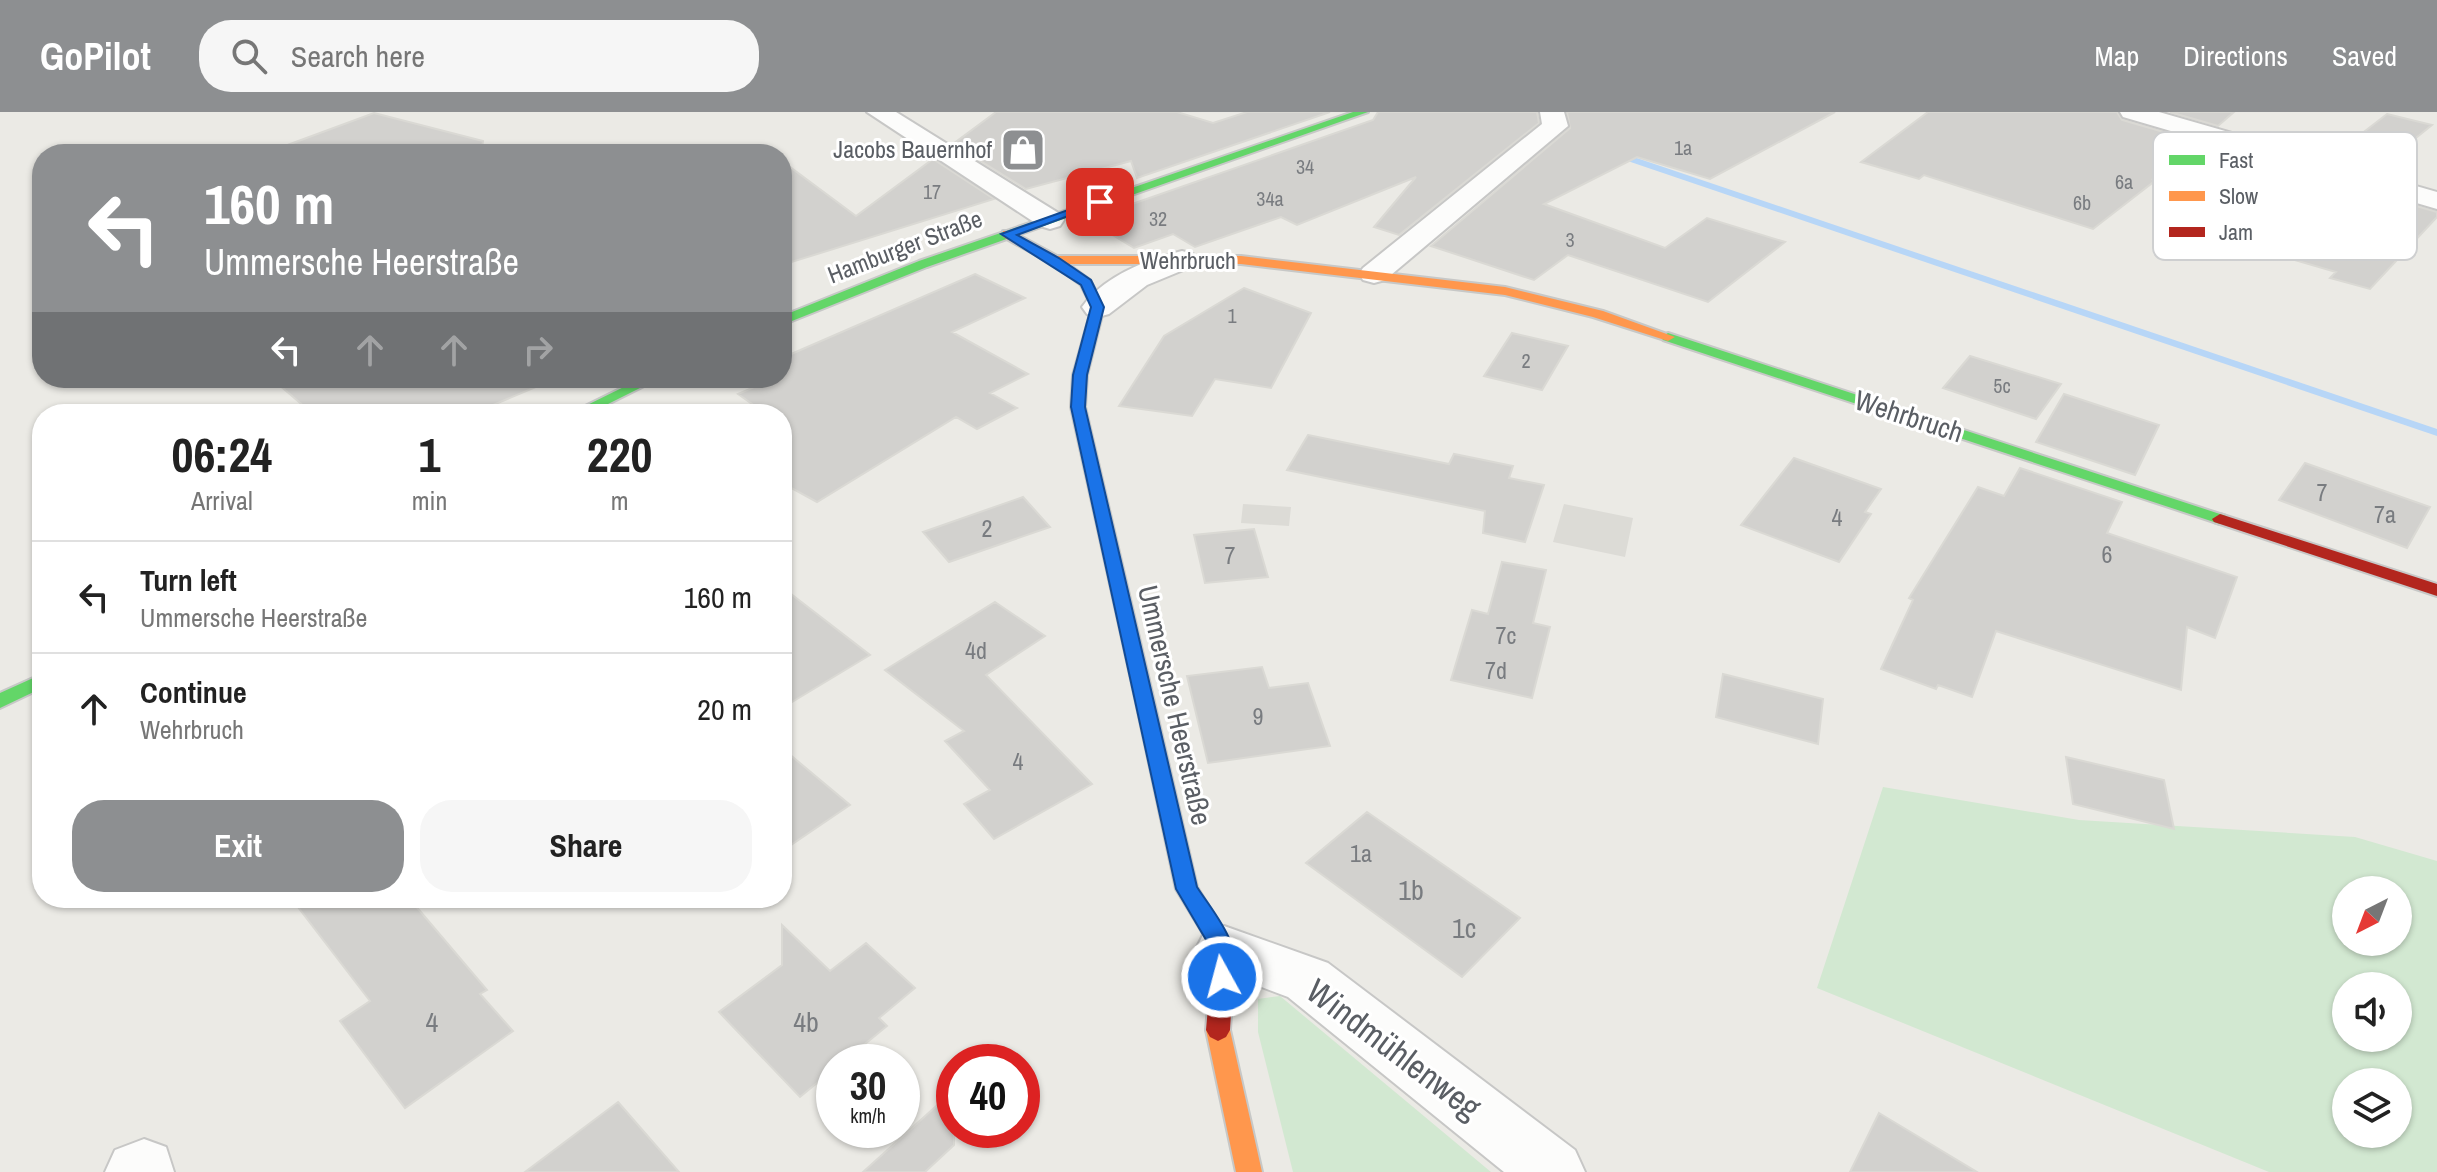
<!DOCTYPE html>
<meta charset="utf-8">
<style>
body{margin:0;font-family:"Archivo Narrow",sans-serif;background:#f6f6f6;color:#222;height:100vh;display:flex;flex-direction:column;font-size:30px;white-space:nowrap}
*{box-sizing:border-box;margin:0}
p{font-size:26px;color:#767676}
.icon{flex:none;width:44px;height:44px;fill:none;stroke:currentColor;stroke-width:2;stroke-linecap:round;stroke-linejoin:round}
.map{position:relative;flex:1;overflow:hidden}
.sheet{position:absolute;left:32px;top:292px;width:760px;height:504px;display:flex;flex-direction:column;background:#fff;border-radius:32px;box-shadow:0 2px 6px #0004}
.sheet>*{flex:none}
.top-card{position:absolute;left:32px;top:32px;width:760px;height:244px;border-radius:32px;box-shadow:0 2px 6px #0004;background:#8d8f91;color:#fff;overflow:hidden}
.needle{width:52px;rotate:222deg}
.tools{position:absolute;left:2332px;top:764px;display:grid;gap:16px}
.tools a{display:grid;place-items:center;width:80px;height:80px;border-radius:50%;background:#fff;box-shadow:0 2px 6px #0004;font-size:40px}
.speed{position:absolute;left:816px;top:932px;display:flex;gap:16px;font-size:40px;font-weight:700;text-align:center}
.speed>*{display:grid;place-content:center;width:104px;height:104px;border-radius:50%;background:#fff;box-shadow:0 2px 6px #0004;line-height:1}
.speed small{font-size:20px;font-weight:400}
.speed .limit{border:12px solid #d22;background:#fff;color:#111}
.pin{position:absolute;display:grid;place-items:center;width:68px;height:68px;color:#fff;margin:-34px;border-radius:16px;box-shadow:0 4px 12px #0006}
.me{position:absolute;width:88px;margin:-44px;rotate:353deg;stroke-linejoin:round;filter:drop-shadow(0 0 6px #0008)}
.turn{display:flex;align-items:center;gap:28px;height:168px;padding:0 40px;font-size:36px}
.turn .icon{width:104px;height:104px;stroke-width:2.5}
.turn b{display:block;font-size:56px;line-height:68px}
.lanes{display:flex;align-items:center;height:76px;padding:0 40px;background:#0003;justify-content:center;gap:40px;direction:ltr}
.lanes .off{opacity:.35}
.eta{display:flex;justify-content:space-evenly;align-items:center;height:136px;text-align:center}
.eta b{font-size:48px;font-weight:700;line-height:56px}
.action{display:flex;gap:16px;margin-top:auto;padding:16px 40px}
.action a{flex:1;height:92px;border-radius:32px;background:#8d8f91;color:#fff;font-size:32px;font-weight:700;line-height:92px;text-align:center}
.action a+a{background:#f6f6f6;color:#222}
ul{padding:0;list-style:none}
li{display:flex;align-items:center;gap:24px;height:112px;padding:0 40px;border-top:2px solid #e0e0e0}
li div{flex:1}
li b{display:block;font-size:30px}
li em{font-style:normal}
header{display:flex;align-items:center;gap:48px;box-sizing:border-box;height:112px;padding:0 40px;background:#8d8f91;color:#fff}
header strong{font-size:38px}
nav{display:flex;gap:44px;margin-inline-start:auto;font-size:28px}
.search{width:560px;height:72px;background:#f6f6f6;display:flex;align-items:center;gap:20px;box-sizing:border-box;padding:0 28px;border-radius:32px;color:#767676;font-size:30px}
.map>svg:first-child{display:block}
.industrial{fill:#dcdbd6}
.green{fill:#d2e8d1;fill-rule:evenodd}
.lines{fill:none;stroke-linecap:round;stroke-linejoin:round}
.stream{fill:#b7d6f7;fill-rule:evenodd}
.building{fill:#d2d1ce;stroke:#dad9d4;stroke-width:2}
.street-casing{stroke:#c7c7c6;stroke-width:4}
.fast-casing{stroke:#c7c8c7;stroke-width:4}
.slow-casing{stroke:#c7c8c7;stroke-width:4}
.jam-casing{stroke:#c7c8c7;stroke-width:4}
.street{fill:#fcfcfb;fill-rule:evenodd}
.fast{fill:#63d668;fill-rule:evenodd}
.slow{fill:#ff974d;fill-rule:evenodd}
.jam{fill:#b3261e;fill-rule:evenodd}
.route{fill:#1a73e8;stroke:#114b97;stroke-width:2}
.labels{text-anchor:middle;stroke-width:6;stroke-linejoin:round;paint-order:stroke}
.far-number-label{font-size:20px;fill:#797c80}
.far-poi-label{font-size:24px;fill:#5a5e64;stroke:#fff;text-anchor:end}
.far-street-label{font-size:24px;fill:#5a5e64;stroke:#fff}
.number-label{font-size:24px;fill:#797c80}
.street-label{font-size:28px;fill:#5a5e64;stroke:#fff}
.near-number-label{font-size:28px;fill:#797c80}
.near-street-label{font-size:34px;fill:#5a5e64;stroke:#fff}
.key{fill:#fff;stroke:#cecfd0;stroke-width:2}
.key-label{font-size:22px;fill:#5a5e64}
</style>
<header>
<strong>GoPilot</strong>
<div class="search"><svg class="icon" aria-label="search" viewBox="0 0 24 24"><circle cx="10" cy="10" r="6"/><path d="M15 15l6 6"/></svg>Search here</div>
<nav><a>Map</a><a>Directions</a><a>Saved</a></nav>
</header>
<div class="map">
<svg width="2437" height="1060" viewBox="0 0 2437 1060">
<rect width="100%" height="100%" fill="#ebeae5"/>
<path class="industrial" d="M1243,392L1291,395L1289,414L1241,411Z
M1564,392L1633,406L1625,445L1553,430Z"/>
<path class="green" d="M1883,675L2079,708L2355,725L2437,749V1060H2269L1817,876ZM2346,778H2398V830H2346ZM2346,874H2398V926H2346ZM2346,970H2398V1022H2346Z
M1280,884L1491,1060H1293L1258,920V887Z"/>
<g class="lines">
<path class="stream" d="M1613,40H1619L2437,317V324L1613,44Z"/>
</g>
<path class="building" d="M996,0H1177L1213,11L1247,0H1330L1137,66L1131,49L1026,77L953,32Z
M1378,0H1537L1539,11L1399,123L1374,115L1416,65L1297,113L1281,105L1195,135L1173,122L1134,136L1091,110L1135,91L1373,8Z
M1567,0H1835L1710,67L1637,45L1544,92L1665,136L1707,106L1785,130L1708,190L1568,143L1534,168L1431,134L1570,16Z
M1928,0H2117L2122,8L2198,30L2153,67L2156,68L2093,117L1924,63L1919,67L1861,50Z
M2170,0H2234L2218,14Z
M374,1L483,29L481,42H275L274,38Z
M2387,2L2432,13L2375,59L2330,46Z
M933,47L994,87L782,153V49L856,104Z
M2345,82L2399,97L2406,91L2437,100V105L2370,177L2330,166L2336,160L2281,144Z
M975,162L1025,186L952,220L1028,262L990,281L1017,296L977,317L956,305L817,390L782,371V302H766L738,282L775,266H782V246Z
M1244,176L1311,201L1271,276L1215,267L1192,304L1119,294L1164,224Z
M1512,221L1568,234L1542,278L1484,264Z
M1970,244L2061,272L2036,307L1943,276Z
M271,266H557L472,302H313Z
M2064,282L2159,313L2135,363L2036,330Z
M1308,323L1449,352L1454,342L1513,354L1509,366L1544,373L1525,430L1483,421L1485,399L1287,358Z
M1794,346L1881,377L1865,400L1871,402L1839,450L1741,413Z
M2305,351L2430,395L2407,436L2279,388Z
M2020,356L2122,390L2107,421L2237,465L2215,526L2187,515L2181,578L1996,519L1972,585L1938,573L1936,577L1881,557L1913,488L1909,486L1978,375L2004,384Z
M1023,385L1050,415L949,450L923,420Z
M1254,417L1268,465L1205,471L1194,423Z
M1502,450L1546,458L1533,511L1550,515L1532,586L1451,568L1472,498L1488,502Z
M782,475L870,543L782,596Z
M995,490L1045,524L986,563L1092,672L994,727L964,692L990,678L945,629L964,619L885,558Z
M1262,555L1269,576L1308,571L1330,634L1208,651L1187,564Z
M1723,562L1823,587L1818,632L1716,605Z
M782,636L850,693L782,739Z
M2066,645L2164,668L2174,717L2073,692Z
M1367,700L1520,806L1462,865L1306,751Z
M291,786H409L487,878L480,882L513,919L405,996L340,909L370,889Z
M782,813L830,859L866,831L915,876L879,906L887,914L843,950H834V957L800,985L719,900L782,853Z
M954,978V1033L925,1060H863Z
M618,990L679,1060H525Z
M1879,1001L1977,1060H1850Z"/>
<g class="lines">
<g class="street-casing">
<path id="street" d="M867,0H896L1060,102L1064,108L1060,114L1050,117L1040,114Z
M1540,0H1564L1568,14L1385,168L1374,171L1363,168L1359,162L1363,156L1542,12Z
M2120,0H2159L2437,80V97L2123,5Z
M1182,139L1193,142L1197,148L1193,154L1147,173L1109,202L1098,205L1087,202L1082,195C1104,164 1146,148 1182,139Z
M1224,814L1328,851L1575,1038L1585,1060H1504L1288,885L1204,853L1196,837L1204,821Z
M144,1027L166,1035L174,1060H105L115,1038Z"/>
</g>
<g class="fast-casing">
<path id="fast" d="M1353,0H1368L927,155L782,213V204L919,149Z
M1668,221L2226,404L2228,407L2220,412L2214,410L1663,228L1661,225Z
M642,266H660L588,302H569Z
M42,562V576L0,596V581Z"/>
</g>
<g class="slow-casing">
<path id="slow" d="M1003,119H1011L1057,144H1241L1505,175L1603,199L1675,225L1668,229L1593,205L1505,183L1241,152H1068L1090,168L1104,195L1087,263L1085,295L1152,581L1143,588L1134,581L1071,295L1073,263L1092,195L1081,173L1051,151L1003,125Z
M1218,907L1226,911L1230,918L1262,1060H1236L1206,918L1210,911Z"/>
</g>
<g class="jam-casing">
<path id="jam" d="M2220,402L2437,472V484L2214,410L2212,407Z
M1143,574L1152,581L1197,775L1235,837L1230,918L1226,925L1218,929L1210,925L1206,918L1213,838L1176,777L1134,581Z"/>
</g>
<use href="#street" class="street"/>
<use href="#fast" class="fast"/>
<use href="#slow" class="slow"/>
<use href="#jam" class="jam"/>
</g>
<path class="route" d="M1096,88L1106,90L1017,123L1059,146L1091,168L1104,195L1087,263L1085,295L1197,775C1215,803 1247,837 1230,872L1222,875L1214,872L1210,865L1212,838L1176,777L1071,295L1073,263L1091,195L1081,173L1001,122Z"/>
<defs>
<g id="shop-square" transform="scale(2.3)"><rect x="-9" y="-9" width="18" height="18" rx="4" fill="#8d8f91" stroke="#fff"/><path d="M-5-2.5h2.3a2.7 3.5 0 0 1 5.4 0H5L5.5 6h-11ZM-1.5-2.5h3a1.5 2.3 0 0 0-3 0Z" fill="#fff"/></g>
</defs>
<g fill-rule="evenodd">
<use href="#shop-square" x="1023" y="38"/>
</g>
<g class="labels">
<g class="far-number-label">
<text x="1683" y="43">1a</text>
<text x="1305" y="62">34</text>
<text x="2124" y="77">6a</text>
<text x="932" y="87">17</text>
<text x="1270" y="94">34a</text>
<text x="2082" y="98">6b</text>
<text x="1158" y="114">32</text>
<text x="1570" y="135">3</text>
<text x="1232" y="211">1</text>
<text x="1526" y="256">2</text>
<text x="2002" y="281">5c</text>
</g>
<g class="far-poi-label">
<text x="992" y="46">Jacobs Bauernhof</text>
</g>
<g class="far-street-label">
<text transform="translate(905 135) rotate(-21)" y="8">Hamburger Straße</text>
<text x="1188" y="157">Wehrbruch</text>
</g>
<g class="number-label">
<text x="2322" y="389">7</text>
<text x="2385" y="411">7a</text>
<text x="1837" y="414">4</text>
<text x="987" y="425">2</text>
<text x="2107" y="451">6</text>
<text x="1230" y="452">7</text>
<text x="1506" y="532">7c</text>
<text x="976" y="547">4d</text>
<text x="1496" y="567">7d</text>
<text x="1258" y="613">9</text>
<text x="1018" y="658">4</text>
<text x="1361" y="750">1a</text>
</g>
<g class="street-label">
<text transform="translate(1909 304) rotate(18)" y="10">Wehrbruch</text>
<text transform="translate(1175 593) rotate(77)" y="10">Ummersche Heerstraße</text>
</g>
<g class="near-number-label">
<text x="1411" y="788">1b</text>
<text x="1464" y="826">1c</text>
<text x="432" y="920">4</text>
<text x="806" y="920">4b</text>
</g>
<g class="near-street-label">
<text transform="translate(1394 937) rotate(37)" y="12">Windmühlenweg</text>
</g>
</g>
<rect x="2153" y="20" width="264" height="128" rx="12" class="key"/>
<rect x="2169" y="43" width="36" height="10" fill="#63d668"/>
<rect x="2169" y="79" width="36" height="10" fill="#ff974d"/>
<rect x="2169" y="115" width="36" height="10" fill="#b3261e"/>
<g class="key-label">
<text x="2219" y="56">Fast</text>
<text x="2219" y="92">Slow</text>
<text x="2219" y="128">Jam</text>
</g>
</svg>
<div class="tools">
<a><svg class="needle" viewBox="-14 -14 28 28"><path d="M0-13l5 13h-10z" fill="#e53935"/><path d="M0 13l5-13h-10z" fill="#767676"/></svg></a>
<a><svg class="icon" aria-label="sound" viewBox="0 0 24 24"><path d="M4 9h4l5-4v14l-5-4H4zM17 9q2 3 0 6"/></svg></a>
<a><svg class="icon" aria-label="layers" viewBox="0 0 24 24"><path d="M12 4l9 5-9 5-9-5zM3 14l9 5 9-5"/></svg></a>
</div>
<div class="speed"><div>30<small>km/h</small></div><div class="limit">40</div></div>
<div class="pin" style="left:1100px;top:90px;background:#d93025"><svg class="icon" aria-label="arrive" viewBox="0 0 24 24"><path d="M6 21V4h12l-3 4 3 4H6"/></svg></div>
<svg class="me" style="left:1222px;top:865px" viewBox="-20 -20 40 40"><circle r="17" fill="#1a73e8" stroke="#fff" stroke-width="3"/><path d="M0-11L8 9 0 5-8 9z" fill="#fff"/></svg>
<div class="top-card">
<div class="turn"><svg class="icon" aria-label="left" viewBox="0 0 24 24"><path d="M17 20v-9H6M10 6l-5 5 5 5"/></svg><div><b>160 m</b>Ummersche Heerstraße</div></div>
<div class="lanes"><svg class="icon" aria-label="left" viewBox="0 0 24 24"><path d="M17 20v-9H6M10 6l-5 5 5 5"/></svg><svg class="icon off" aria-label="ahead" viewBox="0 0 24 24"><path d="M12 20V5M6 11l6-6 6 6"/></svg><svg class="icon off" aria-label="ahead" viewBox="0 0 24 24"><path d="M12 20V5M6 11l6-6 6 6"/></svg><svg class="icon off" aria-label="right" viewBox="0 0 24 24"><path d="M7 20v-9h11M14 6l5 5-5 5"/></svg></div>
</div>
<section class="sheet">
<div class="eta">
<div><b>06:24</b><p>Arrival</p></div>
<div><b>1</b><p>min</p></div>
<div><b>220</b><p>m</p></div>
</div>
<ul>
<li><svg class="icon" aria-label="left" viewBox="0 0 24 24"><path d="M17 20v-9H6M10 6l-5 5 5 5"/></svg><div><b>Turn left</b><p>Ummersche Heerstraße</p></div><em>160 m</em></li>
<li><svg class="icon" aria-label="ahead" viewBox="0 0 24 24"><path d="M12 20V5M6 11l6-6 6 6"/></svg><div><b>Continue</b><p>Wehrbruch</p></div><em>20 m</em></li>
</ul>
<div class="action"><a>Exit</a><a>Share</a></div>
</section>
</div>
